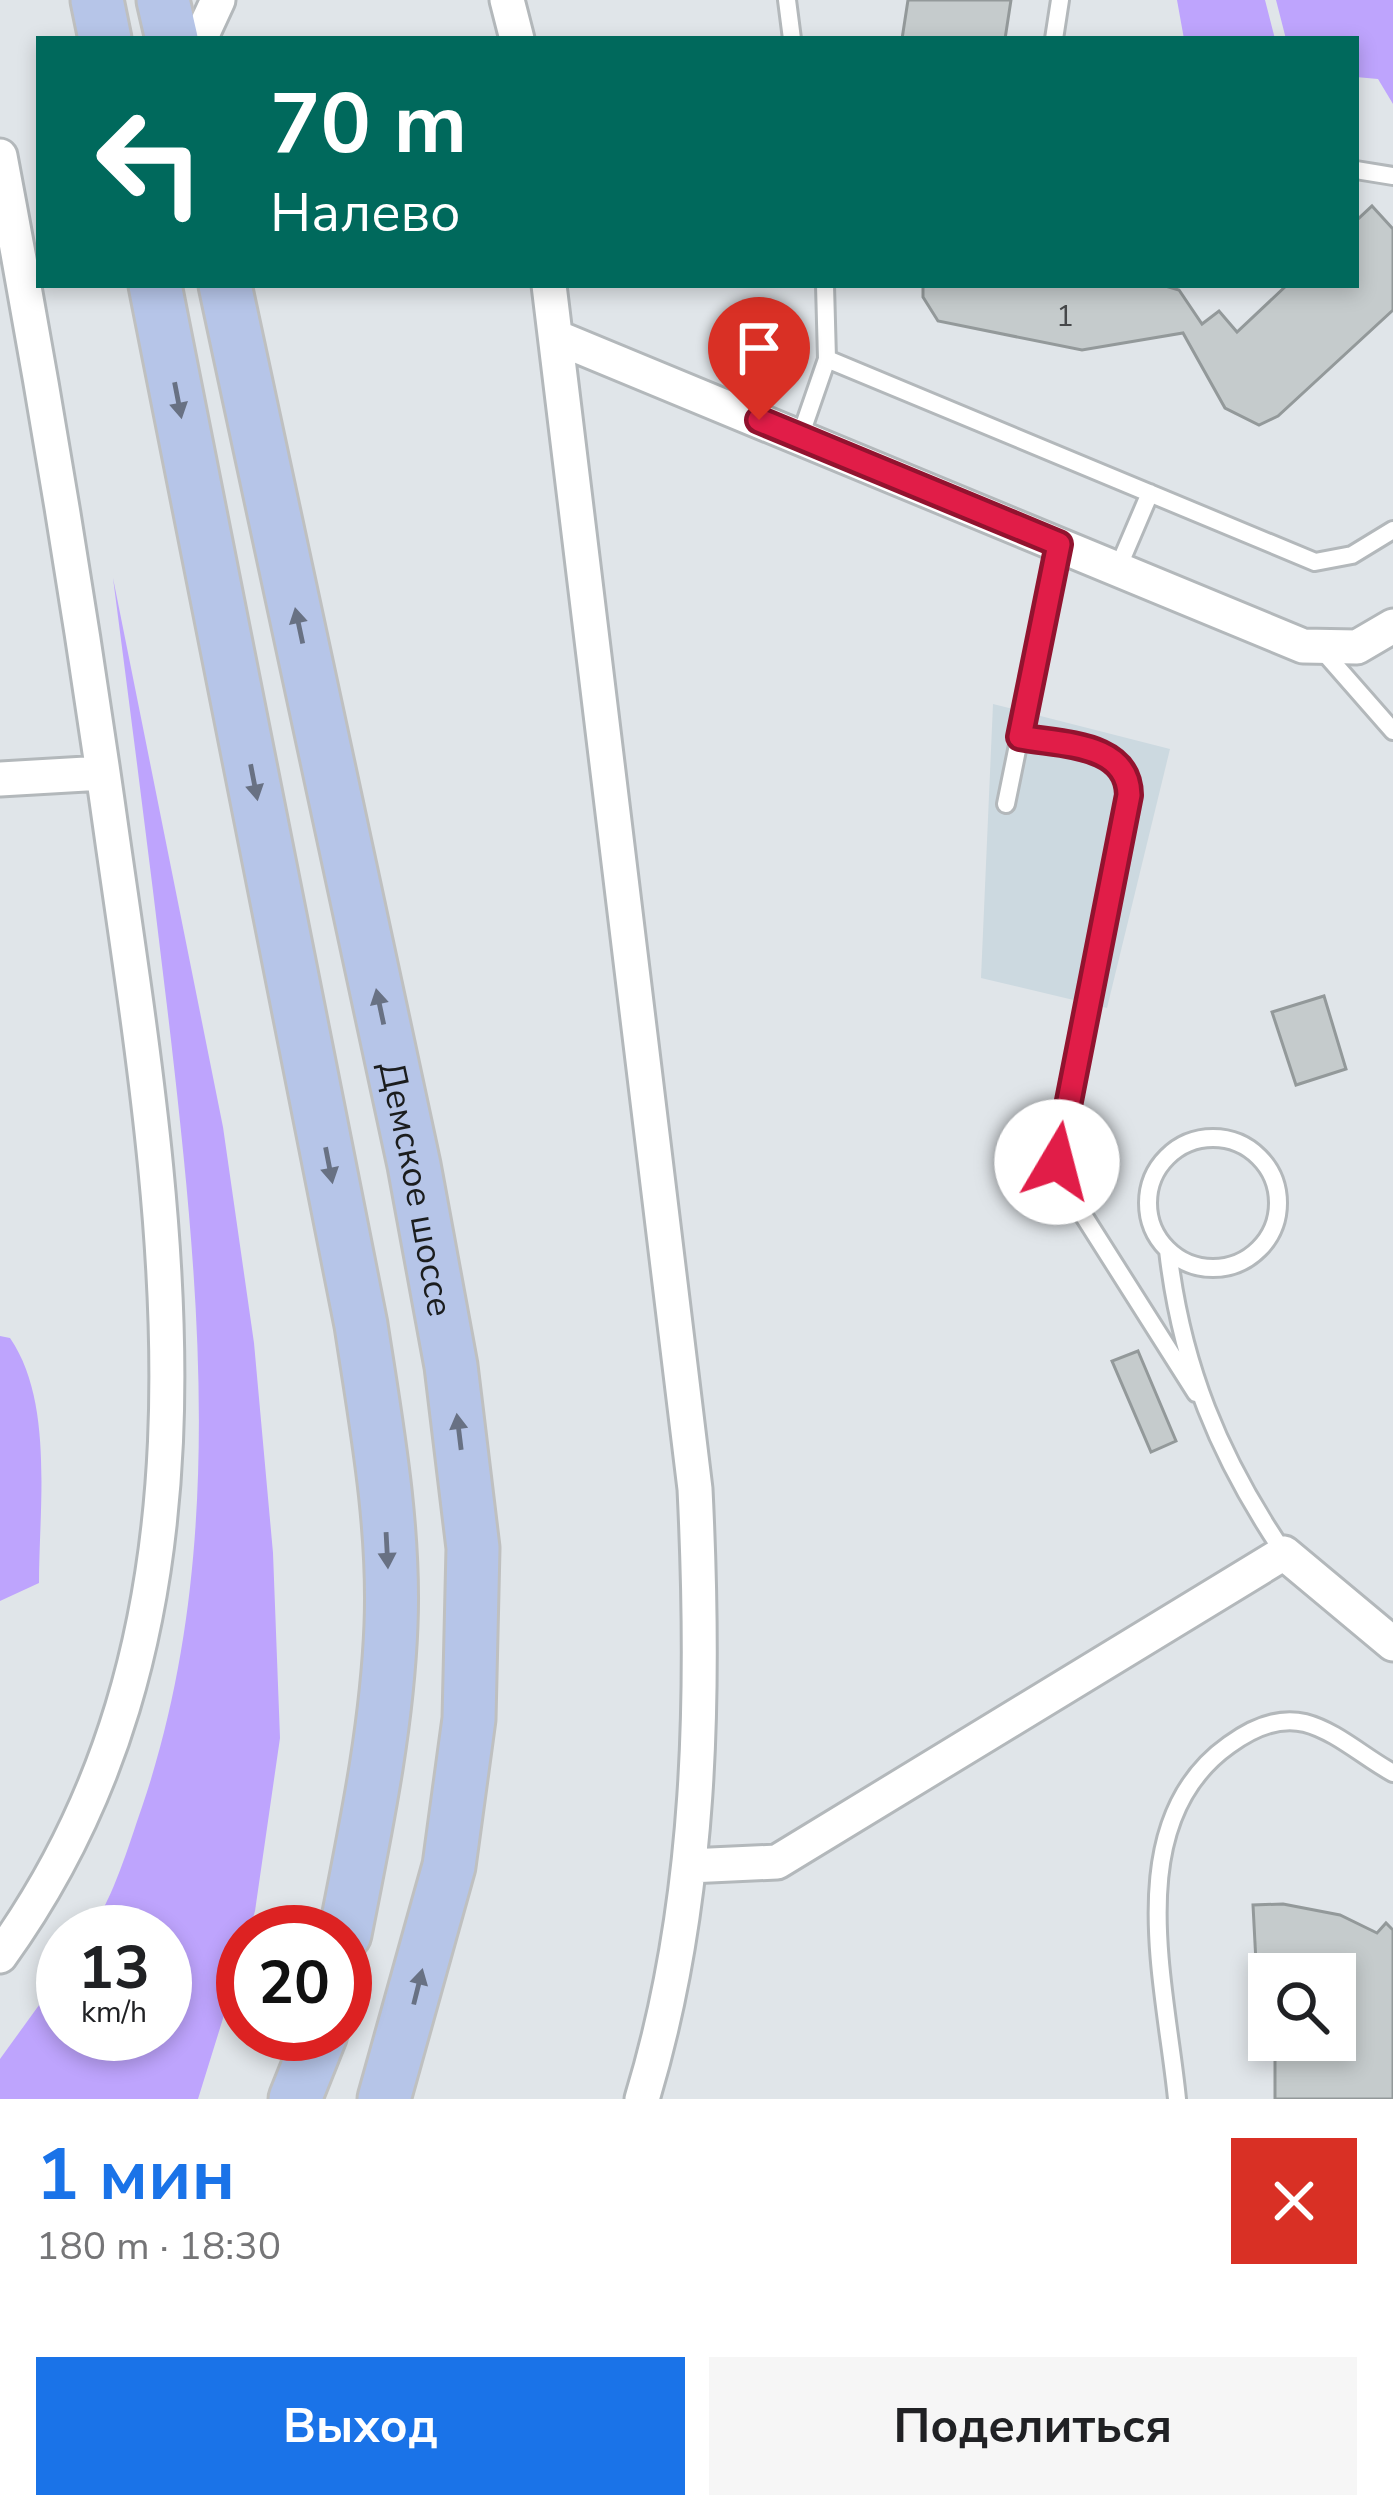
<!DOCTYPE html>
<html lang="ru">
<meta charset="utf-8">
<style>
body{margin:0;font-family:"Nunito Sans",sans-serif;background:#f6f6f6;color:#202124;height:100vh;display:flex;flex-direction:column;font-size:45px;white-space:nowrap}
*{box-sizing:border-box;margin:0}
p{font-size:39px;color:#757577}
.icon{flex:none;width:66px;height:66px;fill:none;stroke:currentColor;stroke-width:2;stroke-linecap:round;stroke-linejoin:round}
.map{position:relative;height:2099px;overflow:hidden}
.drawer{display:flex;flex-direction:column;background:#fff;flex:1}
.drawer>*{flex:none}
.banner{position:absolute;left:36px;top:36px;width:1323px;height:252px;border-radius:0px;box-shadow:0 6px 18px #0003;background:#00695c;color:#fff;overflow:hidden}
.controls{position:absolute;left:1248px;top:1953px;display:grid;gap:24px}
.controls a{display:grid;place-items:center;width:108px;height:108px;border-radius:0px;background:#fff;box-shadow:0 6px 18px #0003;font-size:60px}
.speed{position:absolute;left:36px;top:1905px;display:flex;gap:24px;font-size:60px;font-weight:700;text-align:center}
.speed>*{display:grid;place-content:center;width:156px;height:156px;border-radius:50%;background:#fff;box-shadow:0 6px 18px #0003;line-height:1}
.speed small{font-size:30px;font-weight:400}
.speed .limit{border:18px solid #d22;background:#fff;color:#111}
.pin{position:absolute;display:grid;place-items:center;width:102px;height:102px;color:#fff;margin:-123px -51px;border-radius:50% 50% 50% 0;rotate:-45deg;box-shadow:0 0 12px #0007}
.pin .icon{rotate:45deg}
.me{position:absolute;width:132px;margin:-66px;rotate:8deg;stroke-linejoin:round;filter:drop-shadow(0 0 9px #0008)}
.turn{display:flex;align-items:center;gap:42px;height:252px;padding:0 36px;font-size:54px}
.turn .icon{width:156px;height:156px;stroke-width:2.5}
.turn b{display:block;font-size:84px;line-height:102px}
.round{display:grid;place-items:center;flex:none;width:126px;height:126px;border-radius:0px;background:#f6f6f6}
.head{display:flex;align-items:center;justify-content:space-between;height:204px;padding:0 36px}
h1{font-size:72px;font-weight:700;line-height:90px;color:#1a73e8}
.cta{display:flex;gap:24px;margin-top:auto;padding:24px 36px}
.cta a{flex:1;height:138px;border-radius:0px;background:#1a73e8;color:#fff;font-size:48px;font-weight:700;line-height:138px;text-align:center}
.cta a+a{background:#f6f6f6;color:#202124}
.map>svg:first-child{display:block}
.built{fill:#ccd9e0}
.green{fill:#bea4fd}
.building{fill:#c5cbcc;stroke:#93999a;stroke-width:3;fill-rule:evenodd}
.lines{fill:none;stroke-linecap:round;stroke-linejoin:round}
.lane-casing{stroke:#b3b8bb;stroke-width:22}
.street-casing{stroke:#b3b8bb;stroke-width:39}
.primary-casing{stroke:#bfc0c0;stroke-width:57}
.lane{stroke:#fff;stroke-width:16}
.street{stroke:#fff;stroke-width:33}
.primary{stroke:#b6c5e8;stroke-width:51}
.oneway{fill:#687183}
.route-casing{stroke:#92132f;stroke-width:30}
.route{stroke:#e11d48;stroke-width:21}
.labels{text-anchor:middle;stroke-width:12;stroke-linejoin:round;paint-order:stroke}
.number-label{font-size:30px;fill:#46484a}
.street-label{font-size:36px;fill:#1b1d1e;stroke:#e0e5e9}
</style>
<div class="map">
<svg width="1393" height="2099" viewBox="0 0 1393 2099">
<rect width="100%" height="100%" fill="#e0e5e9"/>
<path class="built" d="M993,704L1170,749L1107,1008L981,978Z"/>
<path class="green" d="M1177,0H1265L1275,39H1184Z
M1276,0H1393V104L1378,79L1356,77V39H1286Z
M113,578L223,1127L254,1343L273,1553L280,1738L255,1911L249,1932H243V1954L198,2099H0V2059L63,1972V2034H165V1932H90C115,1893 127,1850 142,1807C226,1560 200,1294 171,1040C153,886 133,732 113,578Z
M0,1336L10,1338C54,1402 39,1507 39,1583L0,1601Z"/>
<path class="building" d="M908,0H1011L1005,39H902Z
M1372,206L1393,229V310L1278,416L1259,425L1225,408L1183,333L1082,350L938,321L923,297V285H1162L1179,290L1202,324L1219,311L1237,332L1287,285H1356V221Z
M1324,996L1346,1069L1296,1085L1272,1012Z
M1138,1351L1176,1441L1151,1452L1112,1361Z
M1283,1904L1340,1915L1377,1933L1386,1923L1393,1930V2099H1275V2058H1261L1253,1905ZM1269,1974H1335V2040H1269Z"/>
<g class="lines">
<g class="lane-casing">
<path id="lane" d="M787,0L792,39
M1054,39L1060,0
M1356,170L1393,176
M827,359L1315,562L1352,555L1393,530
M800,437L827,359L825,285
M1118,568L1150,493
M1322,650L1393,731
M1020,737L1110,755L1129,782L1057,1162L1068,1191L1196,1393
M1006,804L1059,544
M1148 1203a65 65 0 1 1 130 0a65 65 0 1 1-130 0Z
M1168,1250C1181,1365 1219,1457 1284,1553
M1177,2099C1166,1986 1119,1823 1229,1745C1251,1729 1277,1716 1305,1723C1336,1731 1365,1758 1393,1773"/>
</g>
<g class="street-casing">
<path id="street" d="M507,0L517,39
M200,39L218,0
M0,156C43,384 81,614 113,843C167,1220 239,1625 0,1956
M549,285L695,1489C705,1693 702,1902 642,2099
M556,337L1303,646L1357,647L1393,626
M0,779L103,773
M689,1866L777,1862L1284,1553L1393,1644"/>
</g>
<g class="primary-casing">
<g id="primary">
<path d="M97,0L105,39"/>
<path d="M163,0L172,39"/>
<path d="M155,285L361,1325C376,1423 395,1525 391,1625C387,1729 365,1832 345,1934"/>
<path id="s1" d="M225,285L414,1165L451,1366L473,1548L469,1719L449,1866L384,2099"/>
<path d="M295,2099L321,2034"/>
</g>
</g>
<use href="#lane" class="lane"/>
<use href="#street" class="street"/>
<use href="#primary" class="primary"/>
</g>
<defs><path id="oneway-solid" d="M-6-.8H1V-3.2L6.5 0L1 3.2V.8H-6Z" transform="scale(3)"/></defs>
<g class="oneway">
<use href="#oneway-solid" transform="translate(178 400) rotate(79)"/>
<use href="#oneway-solid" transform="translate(299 626) rotate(-102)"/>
<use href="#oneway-solid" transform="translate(254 782) rotate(79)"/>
<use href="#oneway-solid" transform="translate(380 1007) rotate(-102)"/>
<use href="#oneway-solid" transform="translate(329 1165) rotate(79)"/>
<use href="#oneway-solid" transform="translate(459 1432) rotate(-97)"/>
<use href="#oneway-solid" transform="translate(387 1550) rotate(87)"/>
<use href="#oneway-solid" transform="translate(418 1987) rotate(-76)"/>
</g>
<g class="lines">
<g class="route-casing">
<path id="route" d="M759,420L1059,544L1020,737C1060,745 1128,742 1129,795L1057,1162"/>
</g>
<use href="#route" class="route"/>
</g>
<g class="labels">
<g class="number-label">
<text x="1065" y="326">1</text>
</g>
<g class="street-label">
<text dy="13" stroke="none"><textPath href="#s1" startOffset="924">Демское шоссе</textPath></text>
</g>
</g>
</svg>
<div class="controls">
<a><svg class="icon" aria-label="search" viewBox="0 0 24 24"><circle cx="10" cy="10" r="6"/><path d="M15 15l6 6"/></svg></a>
</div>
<div class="speed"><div>13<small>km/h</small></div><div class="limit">20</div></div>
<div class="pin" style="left:759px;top:420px;background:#d93025"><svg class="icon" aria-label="arrive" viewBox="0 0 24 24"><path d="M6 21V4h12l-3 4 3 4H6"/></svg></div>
<svg class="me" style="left:1057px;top:1162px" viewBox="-20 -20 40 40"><circle r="19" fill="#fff"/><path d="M0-13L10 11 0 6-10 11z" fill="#e11d48"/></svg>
<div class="banner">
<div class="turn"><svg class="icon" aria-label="left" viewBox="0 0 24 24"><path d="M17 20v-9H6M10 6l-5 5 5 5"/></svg><div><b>70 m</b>Налево</div></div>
</div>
</div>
<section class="drawer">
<div class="head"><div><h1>1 мин</h1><p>180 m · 18:30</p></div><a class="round" style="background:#d93025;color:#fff"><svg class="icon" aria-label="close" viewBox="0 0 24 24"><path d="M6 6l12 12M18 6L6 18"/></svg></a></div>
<div class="cta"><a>Выход</a><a>Поделиться</a></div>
</section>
